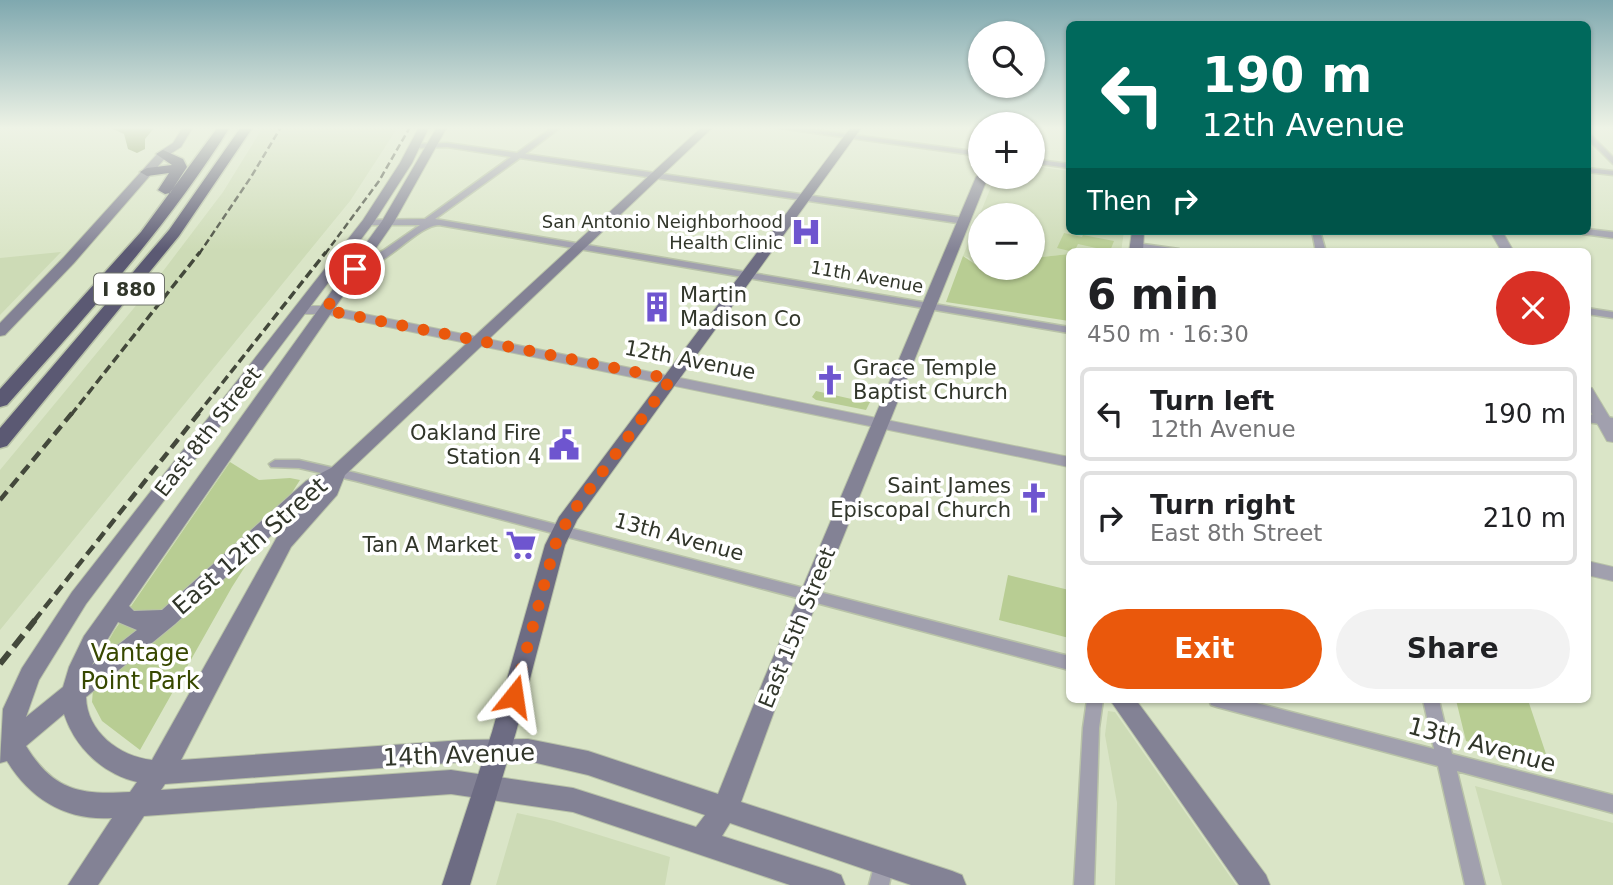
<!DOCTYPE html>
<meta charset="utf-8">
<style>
body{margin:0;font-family:"DejaVu Sans",sans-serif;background:#f2f2f2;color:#202124;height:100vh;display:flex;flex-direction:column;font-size:26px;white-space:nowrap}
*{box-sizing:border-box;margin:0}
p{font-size:23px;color:#757577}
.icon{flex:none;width:38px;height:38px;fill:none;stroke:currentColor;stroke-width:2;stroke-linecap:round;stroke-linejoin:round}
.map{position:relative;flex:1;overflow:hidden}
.side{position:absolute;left:1066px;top:248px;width:525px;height:455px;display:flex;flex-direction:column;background:#fff;border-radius:10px;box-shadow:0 2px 5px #0004}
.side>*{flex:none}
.banner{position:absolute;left:1066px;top:21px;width:525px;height:214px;border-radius:10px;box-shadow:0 2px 5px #0004;background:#00695c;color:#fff;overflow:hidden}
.controls{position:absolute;left:968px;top:21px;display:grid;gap:14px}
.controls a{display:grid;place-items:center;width:77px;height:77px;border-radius:50%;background:#fff;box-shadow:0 2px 5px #0004;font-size:35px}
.pin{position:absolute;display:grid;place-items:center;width:60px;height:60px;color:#fff;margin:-30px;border:4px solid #fff;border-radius:50%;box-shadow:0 2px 7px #0007}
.me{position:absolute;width:77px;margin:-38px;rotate:15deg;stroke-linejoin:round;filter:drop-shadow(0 0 5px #0008)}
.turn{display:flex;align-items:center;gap:24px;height:147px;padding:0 21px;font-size:32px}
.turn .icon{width:91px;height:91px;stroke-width:2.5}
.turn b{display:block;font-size:49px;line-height:60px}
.then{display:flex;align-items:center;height:66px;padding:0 21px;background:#0003;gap:14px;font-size:26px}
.round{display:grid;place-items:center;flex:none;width:74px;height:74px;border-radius:37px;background:#f2f2f2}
.summary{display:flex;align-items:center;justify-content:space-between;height:119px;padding:0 21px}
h1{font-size:42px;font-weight:700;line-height:52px}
.cta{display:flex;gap:14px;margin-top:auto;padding:14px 21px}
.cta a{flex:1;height:80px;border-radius:42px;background:#ea580c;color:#fff;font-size:28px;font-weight:700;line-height:80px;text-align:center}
.cta a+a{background:#f2f2f2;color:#202124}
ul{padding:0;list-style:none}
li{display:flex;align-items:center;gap:21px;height:94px;margin:0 14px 10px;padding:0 7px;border:4px solid #e0e0e0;border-radius:10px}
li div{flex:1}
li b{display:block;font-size:26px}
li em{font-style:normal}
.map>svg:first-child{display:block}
.built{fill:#cddbb6}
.green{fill:#b8cd93}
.water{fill:#819559}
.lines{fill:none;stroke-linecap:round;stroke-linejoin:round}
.minor-casing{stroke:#b8c2a8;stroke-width:3}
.tertiary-casing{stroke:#b8c2a8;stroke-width:2}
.secondary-casing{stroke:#b8c2a8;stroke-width:2}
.primary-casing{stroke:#b8c2a8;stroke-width:2}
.motorway-casing{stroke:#b8c2a8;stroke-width:3}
.minor{fill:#a1a0ae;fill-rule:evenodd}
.tertiary{fill:#a1a0ae;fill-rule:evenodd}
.secondary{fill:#838295;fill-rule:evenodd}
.primary{fill:#6d6c83;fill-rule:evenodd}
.motorway{fill:#5b5973;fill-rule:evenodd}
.rail-far3{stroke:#43483b;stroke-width:2.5;stroke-dasharray:7 3.5;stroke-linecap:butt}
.rail-far2{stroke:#43483b;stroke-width:3.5;stroke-dasharray:9 4.5;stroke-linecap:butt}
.rail-far1{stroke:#43483b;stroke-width:4.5;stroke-dasharray:11 6;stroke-linecap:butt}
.rail{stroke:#43483b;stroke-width:6;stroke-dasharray:15 7;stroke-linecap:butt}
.route{stroke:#ea580c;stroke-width:12;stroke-dasharray:0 21.6}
.labels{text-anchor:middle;stroke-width:7;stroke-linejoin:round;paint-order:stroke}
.far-poi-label{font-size:18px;fill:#31362a;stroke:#fff;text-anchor:end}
.far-street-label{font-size:18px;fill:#31362a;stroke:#fff}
.shield{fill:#fff;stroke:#6f726a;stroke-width:2}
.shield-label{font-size:19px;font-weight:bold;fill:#31362a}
.poi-label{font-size:21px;fill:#31362a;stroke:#fff;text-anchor:end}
.street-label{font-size:21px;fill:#31362a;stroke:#fff}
.near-street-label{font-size:24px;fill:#31362a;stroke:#fff}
.near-park-label{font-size:24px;fill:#374800;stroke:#fff}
</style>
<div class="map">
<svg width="1613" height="885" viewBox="0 0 1613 885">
<rect width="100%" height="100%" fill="#dae5c7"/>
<path class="built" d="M263,127H398L350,201L0,630V470L148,291L223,192Z
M1033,166L1069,171V231H1124L1121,252H1069V254L1033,258L1032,215H980V268H993L982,269L974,266L969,258L963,256L995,177H1032Z
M61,252L0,315V258Z
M1108,711L1115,712L1236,885H1115L1117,803L1105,735Z
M1475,786L1613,823V885H1502Z
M517,813L554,821L670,857L665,885H496Z"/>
<path class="green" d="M1064,233L1082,237L1083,235L1114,241L1110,251L1078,244L1074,252L1057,248Z
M1069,254V321L946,302L963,256L982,269L1032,268L1033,258Z
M816,391L865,402H870L866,410L816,400L812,397Z
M230,462L259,480L290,478L300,480L232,587L140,750L102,721L92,702L95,665L114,631Z
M1008,575L1069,590V638L999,620Z
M1456,700H1528L1549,763L1466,741Z"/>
<path class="water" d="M118,127H154V128L145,139V149L137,153L128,149L124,134L113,129Z"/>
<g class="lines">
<g class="minor-casing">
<path id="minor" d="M553,127H561L525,154L964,218L968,221L964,224L520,158L435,219L1069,327V333L439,225C417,225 381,273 352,271V267L384,250L420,225H368L365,224V220L425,219L511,157L447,147L416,148H413V144L447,143L517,153Z
M771,127H794L980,152V156Z
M1587,131L1613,157V164L1587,138Z
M1032,159L1069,164V168L1032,163Z
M1587,168L1613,171V175L1587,172Z
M1587,229L1613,232V238L1583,234L1579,231H1587Z
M1312,231H1320L1326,252H1316Z
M1136,243L1179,249L1184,252H1159L1133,248L1131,246Z
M1587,308L1613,312V318L1587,314Z
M1587,414L1613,418V426L1587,422Z
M275,460H299L356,473L1069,656V670L356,481L299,468L271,467L269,464Z
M1087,700H1103L1099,728L1094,885H1074L1083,728Z
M1209,700H1245L1434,749L1423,700H1439L1452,754L1613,795V813L1457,771L1485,885H1465L1438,766L1217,707L1211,705Z
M884,852L891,855L894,862L889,885H869L877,855Z"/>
</g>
<g class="tertiary-casing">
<path id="tertiary" d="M1490,231H1502L1514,252H1502Z
M325,306L1069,457V467L325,314H302L295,310L302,306Z
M1587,387L1592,388L1613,423V442L1607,441L1587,405Z
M1587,561L1613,567V581L1587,575Z"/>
</g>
<g class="secondary-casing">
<path id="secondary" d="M183,127H193L181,147L167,156L74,263L5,335L0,336V323L64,257L159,152L173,143Z
M419,127H429L412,163L374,222L86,604L39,680L26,717L63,687L69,667L84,636L382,221L437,127H447L394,222L129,606L134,611L162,610L306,481L331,468L702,127H713L345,475L337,495L291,547L181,760L463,740L528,739L588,751L718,794L764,679L976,177L980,174V177H988L786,679L741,802L952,871L962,875L966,885H911L730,823L722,836L831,871L841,875L845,885H790L573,812L451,794L144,816L98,885H68L112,818C66,821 30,799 7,761L0,763L3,709L22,668L72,592L363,220L400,163ZM315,495L277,537L152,760C119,756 87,732 86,697L175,624ZM118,622L137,630L92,665ZM64,714C75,748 103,774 137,782L130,792C80,795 54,791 26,746ZM528,761L588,775L705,815L696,827L573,788L451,770L161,790L165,784L463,762Z
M1132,231H1144L1143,252H1129Z
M1110,700H1136L1266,875L1270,885H1239Z"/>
</g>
<g class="primary-casing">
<path id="primary" d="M851,127H862L577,520L565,545L516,732L470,885H442L492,732L545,545L559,517Z"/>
</g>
<g class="motorway-casing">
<path id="motorway" d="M218,127H230C166,229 86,316 7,405L0,407V389L141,232Z
M241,127H253L179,236L7,446L0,448V428L169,230Z
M163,150L183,159L187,167L170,193L165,194L158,190L169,173L147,176L140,172L147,168L172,165L156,154Z"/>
</g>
<use href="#minor" class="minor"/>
<use href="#tertiary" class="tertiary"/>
<use href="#secondary" class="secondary"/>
<use href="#primary" class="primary"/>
<use href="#motorway" class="motorway"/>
<path class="rail-far3" d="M199,254L251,177L281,127
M325,254L379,181L410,127"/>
<path class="rail-far2" d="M71,415L200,252
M197,415L326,252"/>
<path class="rail-far1" d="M0,500L72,413
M34,621L199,413"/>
<path class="rail" d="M0,664L35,620"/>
</g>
<linearGradient id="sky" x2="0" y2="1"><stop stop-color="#7fa8af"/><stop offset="0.51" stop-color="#eef3e6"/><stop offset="1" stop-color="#eef3e6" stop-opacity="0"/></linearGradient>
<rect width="1613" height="251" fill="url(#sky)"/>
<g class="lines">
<path class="route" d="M355,269L325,310L671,379L569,517L555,545L514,696"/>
</g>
<defs>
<g id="hospital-bare" transform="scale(2.415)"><path d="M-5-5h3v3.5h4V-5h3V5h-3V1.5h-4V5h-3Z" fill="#6e55cf" stroke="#fff" stroke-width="2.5" paint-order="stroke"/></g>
<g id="building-bare" transform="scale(2.415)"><path d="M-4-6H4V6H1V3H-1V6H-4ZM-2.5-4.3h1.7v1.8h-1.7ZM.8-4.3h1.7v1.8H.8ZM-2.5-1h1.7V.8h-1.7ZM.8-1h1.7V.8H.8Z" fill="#6e55cf" stroke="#fff" stroke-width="2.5" paint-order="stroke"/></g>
<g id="church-bare" transform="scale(2.415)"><path d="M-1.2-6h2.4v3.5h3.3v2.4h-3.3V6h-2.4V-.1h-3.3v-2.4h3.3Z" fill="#6e55cf" stroke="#fff" stroke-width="2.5" paint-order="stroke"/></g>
<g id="civic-bare" transform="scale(2.415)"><path d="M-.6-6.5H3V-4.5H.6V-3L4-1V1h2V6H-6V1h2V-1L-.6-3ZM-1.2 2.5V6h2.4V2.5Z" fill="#6e55cf" stroke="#fff" stroke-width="2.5" paint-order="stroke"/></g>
<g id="supermarket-bare" transform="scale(2.415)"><path d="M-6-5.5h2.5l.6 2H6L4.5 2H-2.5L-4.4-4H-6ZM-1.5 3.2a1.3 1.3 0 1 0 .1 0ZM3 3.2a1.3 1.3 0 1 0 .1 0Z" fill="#6e55cf" stroke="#fff" stroke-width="2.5" paint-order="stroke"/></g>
</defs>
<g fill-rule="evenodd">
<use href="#hospital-bare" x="806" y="232"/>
<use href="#building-bare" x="657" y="307"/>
<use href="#church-bare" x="830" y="380"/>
<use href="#civic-bare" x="564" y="445"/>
<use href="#church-bare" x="1034" y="498"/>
<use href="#supermarket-bare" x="521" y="545"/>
</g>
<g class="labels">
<g class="far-poi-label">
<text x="783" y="228">San Antonio Neighborhood<tspan x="783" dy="21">Health Clinic</tspan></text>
</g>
<g class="far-street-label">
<text transform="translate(867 277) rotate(10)" y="6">11th Avenue</text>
</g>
<rect class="shield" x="94" y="273.5" width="70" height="31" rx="5"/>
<g class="shield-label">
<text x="129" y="296">I 880</text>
</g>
<g class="poi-label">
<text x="680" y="302" text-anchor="start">Martin<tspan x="680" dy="24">Madison Co</tspan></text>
<text x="853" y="375" text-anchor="start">Grace Temple<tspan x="853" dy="24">Baptist Church</tspan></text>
<text x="541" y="440">Oakland Fire<tspan x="541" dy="24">Station 4</tspan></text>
<text x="1011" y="493">Saint James<tspan x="1011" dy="24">Episcopal Church</tspan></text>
<text x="498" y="552">Tan A Market</text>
</g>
<g class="street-label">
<text transform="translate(690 360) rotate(11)" y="7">12th Avenue</text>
<text transform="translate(208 432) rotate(-52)" y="7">East 8th Street</text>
<text transform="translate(679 537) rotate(15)" y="7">13th Avenue</text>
<text transform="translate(797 628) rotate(-68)" y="7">East 15th Street</text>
</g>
<g class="near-street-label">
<text transform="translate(250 546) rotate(-41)" y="8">East 12th Street</text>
<text transform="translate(1482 745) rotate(15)" y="8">13th Avenue</text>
<text transform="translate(459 755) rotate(-2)" y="8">14th Avenue</text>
</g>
<g class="near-park-label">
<text x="140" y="661">Vantage<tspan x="140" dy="28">Point Park</tspan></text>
</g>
</g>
</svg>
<div class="controls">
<a><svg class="icon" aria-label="search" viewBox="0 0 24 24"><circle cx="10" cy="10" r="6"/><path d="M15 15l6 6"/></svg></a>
<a>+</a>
<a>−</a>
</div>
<div class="pin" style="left:355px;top:269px;background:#d93025"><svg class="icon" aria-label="arrive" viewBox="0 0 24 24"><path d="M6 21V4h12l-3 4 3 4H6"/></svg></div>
<svg class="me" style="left:514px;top:696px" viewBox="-20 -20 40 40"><path d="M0-17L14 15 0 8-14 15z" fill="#ea580c" stroke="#fff" stroke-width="4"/></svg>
<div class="banner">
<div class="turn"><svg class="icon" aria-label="left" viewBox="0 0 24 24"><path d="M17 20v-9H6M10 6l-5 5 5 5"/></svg><div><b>190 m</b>12th Avenue</div></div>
<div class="then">Then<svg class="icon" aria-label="right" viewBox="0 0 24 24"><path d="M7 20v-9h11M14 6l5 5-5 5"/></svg></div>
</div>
<section class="side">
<div class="summary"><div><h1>6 min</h1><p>450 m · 16:30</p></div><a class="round" style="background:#d93025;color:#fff"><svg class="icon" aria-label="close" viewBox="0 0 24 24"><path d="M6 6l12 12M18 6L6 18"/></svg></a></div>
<ul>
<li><svg class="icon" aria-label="left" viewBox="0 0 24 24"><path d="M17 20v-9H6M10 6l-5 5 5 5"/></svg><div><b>Turn left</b><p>12th Avenue</p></div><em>190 m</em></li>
<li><svg class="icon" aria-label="right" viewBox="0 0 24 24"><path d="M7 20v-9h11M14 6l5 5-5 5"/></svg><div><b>Turn right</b><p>East 8th Street</p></div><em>210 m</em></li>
</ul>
<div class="cta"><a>Exit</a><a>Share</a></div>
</section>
</div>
